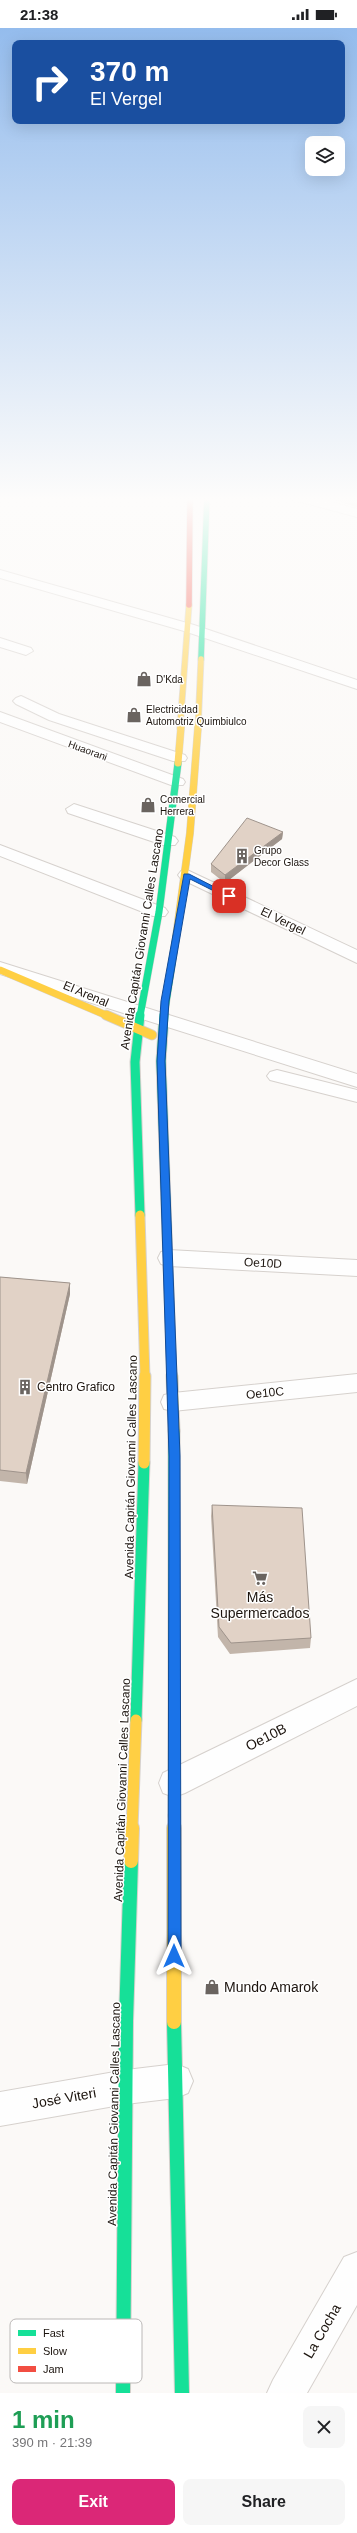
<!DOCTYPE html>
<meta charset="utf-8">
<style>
body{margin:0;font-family:Helvetica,sans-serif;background:#f6f6f6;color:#202124;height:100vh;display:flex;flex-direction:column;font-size:15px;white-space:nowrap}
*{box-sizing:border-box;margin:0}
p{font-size:13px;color:#757577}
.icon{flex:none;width:22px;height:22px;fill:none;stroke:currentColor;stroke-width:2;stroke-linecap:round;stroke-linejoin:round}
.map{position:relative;height:2365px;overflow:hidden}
.sheet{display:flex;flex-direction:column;background:#fff;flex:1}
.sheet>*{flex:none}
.hud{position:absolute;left:12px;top:12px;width:333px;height:84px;border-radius:8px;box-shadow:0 4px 16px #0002;background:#1a4fa0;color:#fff;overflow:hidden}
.buttons{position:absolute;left:305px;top:108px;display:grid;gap:8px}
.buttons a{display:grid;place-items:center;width:40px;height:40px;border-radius:8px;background:#fff;box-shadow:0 4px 16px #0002;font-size:20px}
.pin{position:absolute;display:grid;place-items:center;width:34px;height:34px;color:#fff;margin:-17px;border-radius:8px;box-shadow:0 2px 6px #0006}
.me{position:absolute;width:44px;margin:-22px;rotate:0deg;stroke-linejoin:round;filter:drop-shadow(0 0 3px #0008)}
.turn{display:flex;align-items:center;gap:14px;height:84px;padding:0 12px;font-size:18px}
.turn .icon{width:52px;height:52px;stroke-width:2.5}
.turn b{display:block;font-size:28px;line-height:34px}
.round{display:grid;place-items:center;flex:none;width:42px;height:42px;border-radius:8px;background:#f6f6f6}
.headline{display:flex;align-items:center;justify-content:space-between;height:68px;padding:0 12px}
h1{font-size:24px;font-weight:700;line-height:30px;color:#1e9e55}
.button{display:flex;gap:8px;margin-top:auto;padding:8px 12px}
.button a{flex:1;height:46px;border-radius:8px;background:#db2777;color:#fff;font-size:16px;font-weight:700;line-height:46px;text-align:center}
.button a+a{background:#f6f6f6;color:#202124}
.status{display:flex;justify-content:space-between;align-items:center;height:28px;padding:0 20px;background:#fff;direction:ltr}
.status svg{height:11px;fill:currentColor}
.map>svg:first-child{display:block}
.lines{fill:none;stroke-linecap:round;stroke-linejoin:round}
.street-casing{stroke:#d6d1cd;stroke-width:2}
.fast-far4-casing{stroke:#d6d1cd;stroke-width:7}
.fast-far3-casing{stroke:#d6d1cd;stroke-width:8}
.fast-far2-casing{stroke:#d6d1cd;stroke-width:11}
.fast-far1-casing{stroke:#d6d1cd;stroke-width:13}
.fast-casing{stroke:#d6d1cd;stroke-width:16}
.slow-far4-casing{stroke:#d6d1cd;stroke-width:7}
.slow-far3-casing{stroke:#d6d1cd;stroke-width:8}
.slow-far2-casing{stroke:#d6d1cd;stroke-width:11}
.slow-far1-casing{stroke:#d6d1cd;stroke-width:13}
.slow-casing{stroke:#d6d1cd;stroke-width:16}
.jam-casing{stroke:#d6d1cd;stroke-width:7}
.street{fill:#fefefe;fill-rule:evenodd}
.fast-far4{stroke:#16e098;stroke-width:5.5}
.fast-far3{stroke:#16e098;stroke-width:7}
.fast-far2{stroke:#16e098;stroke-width:9}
.fast-far1{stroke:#16e098;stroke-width:11}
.fast{stroke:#16e098;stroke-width:14}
.slow-far4{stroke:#ffcf43;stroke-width:5.5}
.slow-far3{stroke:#ffcf43;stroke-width:7}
.slow-far2{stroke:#ffcf43;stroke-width:9}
.slow-far1{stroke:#ffcf43;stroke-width:11}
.slow{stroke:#ffcf43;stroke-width:14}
.jam{stroke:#f24e42;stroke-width:5.5}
.wall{fill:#c2b5aa}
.shaded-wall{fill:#9e938b}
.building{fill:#e1d2c6;stroke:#9e938b}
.route{fill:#1a73e8;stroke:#114b97}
.labels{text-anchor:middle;stroke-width:3;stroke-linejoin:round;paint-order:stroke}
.far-poi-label{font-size:10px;fill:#1c140e;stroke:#fff;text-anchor:start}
.far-street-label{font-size:10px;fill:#1c140e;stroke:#fff}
.street-label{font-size:12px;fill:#1c140e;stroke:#fff}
.poi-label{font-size:12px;fill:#1c140e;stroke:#fff;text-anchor:start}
.near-poi-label{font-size:14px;fill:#1c140e;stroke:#fff}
.near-street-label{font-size:14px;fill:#1c140e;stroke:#fff}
.key{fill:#fff;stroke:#bbb8b7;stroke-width:1}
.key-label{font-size:11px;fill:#1c140e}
</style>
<div class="status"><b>21:38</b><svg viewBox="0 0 49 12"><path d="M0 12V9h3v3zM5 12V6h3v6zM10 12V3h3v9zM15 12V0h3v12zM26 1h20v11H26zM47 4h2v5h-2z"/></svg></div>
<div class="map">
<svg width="357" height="2365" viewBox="0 0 357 2365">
<rect width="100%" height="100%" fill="#fbf9f7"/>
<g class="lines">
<g class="street-casing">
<path id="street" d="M288,468H309L357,481V489L290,471Z
M0,542L194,597L357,652V661L184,603L0,550Z
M0,610L31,620L33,623L26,627L0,619Z
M21,668L59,686L185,727L187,730L185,733H173L49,692L16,676L13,673L16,670Z
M0,684L183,751L185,754L183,757H171L0,694Z
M74,776L175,809L178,813L175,817H163L68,785L66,781Z
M0,817L165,880L168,884L165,888H153L0,828Z
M187,842L357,922V935L181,851L178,847L181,843Z
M0,934L357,1046V1059L0,946Z
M277,1042L357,1062V1074L270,1052L267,1048L270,1044Z
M169,1222L357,1232V1248L169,1238L161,1236L158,1230L161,1224Z
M357,1346V1364L173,1383L164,1381L161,1374L164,1367L173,1365Z
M357,1651V1678L185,1765L174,1769L163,1765L159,1755L163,1745Z
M176,2036L188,2041L193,2053L188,2065L176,2070L126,2076L0,2098V2064L126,2042Z
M357,2224V2277L307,2365H267L273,2352L344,2229Z"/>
</g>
<g class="fast-far4-casing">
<path id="fast-far4" d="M201,631L207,468"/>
</g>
<g class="fast-far3-casing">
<path id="fast-far3" d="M140,988L159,884L178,735
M164,988L176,909"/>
</g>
<g class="fast-far2-casing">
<path id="fast-far2" d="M164,987L161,1033L168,1235
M140,1187L135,1034L140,987"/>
</g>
<g class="fast-far1-casing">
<path id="fast-far1" d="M174,1403V1788
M136,1692L144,1435"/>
</g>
<g class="fast-casing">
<path id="fast" d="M174,1994L182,2365
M123,2365L126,1993L131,1833"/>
</g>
<g class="slow-far4-casing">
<path id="slow-far4" d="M180,700L189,577
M198,700L201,631"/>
</g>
<g class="slow-far3-casing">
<path id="slow-far3" d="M178,735L181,699
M176,909L190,805L198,699
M0,942L108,988"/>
</g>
<g class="slow-far2-casing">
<path id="slow-far2" d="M106,987L152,1007
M140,1187L145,1349
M168,1235L172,1349"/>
</g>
<g class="slow-far1-casing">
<path id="slow-far1" d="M172,1348L174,1403
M144,1435L145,1348
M174,1788V1801
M132,1801L136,1692"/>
</g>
<g class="slow-casing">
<path id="slow" d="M174,1800V1994
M131,1833L132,1800"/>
</g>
<g class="jam-casing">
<path id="jam" d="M189,577L190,468"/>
</g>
<use href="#street" class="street"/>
<use href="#fast-far4" class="fast-far4"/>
<use href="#fast-far3" class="fast-far3"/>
<use href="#fast-far2" class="fast-far2"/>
<use href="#fast-far1" class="fast-far1"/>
<use href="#fast" class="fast"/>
<use href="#slow-far4" class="slow-far4"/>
<use href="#slow-far3" class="slow-far3"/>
<use href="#slow-far2" class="slow-far2"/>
<use href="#slow-far1" class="slow-far1"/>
<use href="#slow" class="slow"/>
<use href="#jam" class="jam"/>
</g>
<path class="wall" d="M320,468H357V479Z
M283,804L282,811L225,855L211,844V836Z
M0,1249L70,1255V1266L27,1456L0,1453Z
M212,1477L311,1610L310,1620L230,1626L218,1609L211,1488Z"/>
<path class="shaded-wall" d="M283,804L282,811L225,855V847Z
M70,1255V1266L27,1456L26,1445Z"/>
<path class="building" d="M247,790L283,804L225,847L211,836Z
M0,1249L70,1255L26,1445L0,1442Z
M212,1477L302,1480L311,1610L231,1615L219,1599Z"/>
<linearGradient id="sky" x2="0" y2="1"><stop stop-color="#94bced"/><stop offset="0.59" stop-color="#fdfcfb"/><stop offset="1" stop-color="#fdfcfb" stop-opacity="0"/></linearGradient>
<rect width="357" height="799" fill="url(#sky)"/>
<path class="route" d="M184,846H189L232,868L226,869L190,851L169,973L165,1033L180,1428L181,1928L179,1933L174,1935L170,1933L168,1928L169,1428L157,1033L161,973Z"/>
<defs>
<g id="shop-bare" transform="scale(1.2)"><path d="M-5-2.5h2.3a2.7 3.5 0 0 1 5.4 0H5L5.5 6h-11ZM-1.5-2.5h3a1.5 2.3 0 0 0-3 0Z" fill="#6a6460" stroke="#fff" stroke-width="2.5" paint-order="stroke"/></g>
<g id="building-bare" transform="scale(1.2)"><path d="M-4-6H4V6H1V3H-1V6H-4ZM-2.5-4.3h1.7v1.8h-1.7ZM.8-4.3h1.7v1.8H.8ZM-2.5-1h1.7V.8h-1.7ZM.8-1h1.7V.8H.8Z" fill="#6a6460" stroke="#fff" stroke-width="2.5" paint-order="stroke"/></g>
<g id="supermarket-bare" transform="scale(1.2)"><path d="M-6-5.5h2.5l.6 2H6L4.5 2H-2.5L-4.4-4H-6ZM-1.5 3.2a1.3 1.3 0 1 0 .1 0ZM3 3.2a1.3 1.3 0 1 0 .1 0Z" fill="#6a6460" stroke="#fff" stroke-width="2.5" paint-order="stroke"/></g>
</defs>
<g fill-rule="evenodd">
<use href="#shop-bare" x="144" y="651"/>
<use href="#shop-bare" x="134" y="687"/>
<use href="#shop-bare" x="148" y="777"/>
<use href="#building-bare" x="242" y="828"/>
<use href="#building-bare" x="25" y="1359"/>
<use href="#supermarket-bare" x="260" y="1550"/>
<use href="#shop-bare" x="212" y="1959"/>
</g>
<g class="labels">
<g class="far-poi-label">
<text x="156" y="655">D'Kda</text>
<text x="146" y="685">Electricidad<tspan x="146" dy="12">Automotriz Quimbiulco</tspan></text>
<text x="160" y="775">Comercial<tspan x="160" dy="12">Herrera</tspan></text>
<text x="254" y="826">Grupo<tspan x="254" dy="12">Decor Glass</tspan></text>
</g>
<g class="far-street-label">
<text transform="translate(88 722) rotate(20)" y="4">Huaorani</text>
</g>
<g class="street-label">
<text transform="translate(283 893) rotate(26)" y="4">El Vergel</text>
<text transform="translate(142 911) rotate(-81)" y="4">Avenida Capitán Giovanni Calles Lascano</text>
<text transform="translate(86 966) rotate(23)" y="4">El Arenal</text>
<text transform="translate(263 1235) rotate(3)" y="4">Oe10D</text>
<text transform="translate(265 1365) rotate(-6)" y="4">Oe10C</text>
<text transform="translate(131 1439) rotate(-89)" y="4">Avenida Capitán Giovanni Calles Lascano</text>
<text transform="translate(122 1762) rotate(-88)" y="4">Avenida Capitán Giovanni Calles Lascano</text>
<text transform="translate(114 2086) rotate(-89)" y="4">Avenida Capitán Giovanni Calles Lascano</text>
</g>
<g class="poi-label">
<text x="37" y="1363">Centro Grafico</text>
</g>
<g class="near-poi-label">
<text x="260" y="1574">Más<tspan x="260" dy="16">Supermercados</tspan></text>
<text x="224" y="1964" text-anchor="start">Mundo Amarok</text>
</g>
<g class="near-street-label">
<text transform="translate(266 1709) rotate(-27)" y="5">Oe10B</text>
<text transform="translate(64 2070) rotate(-10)" y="5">José Viteri</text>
<text transform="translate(322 2303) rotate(-60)" y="5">La Cocha</text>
</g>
</g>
<rect x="10" y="2291" width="132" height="64" rx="6" class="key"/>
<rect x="18" y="2302" width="18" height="6" fill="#16e098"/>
<rect x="18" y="2320" width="18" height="6" fill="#ffcf43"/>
<rect x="18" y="2338" width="18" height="6" fill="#f24e42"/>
<g class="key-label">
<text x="43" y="2309">Fast</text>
<text x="43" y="2327">Slow</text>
<text x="43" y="2345">Jam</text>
</g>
</svg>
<div class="buttons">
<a><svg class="icon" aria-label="layers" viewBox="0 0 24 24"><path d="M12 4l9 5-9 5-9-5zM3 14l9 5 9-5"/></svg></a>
</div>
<div class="pin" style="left:229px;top:868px;background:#d93025"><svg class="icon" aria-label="arrive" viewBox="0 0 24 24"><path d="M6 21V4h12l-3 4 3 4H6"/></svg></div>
<svg class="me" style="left:174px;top:1928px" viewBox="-20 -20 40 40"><path d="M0-17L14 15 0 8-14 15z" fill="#1a73e8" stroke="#fff" stroke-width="4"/></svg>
<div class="hud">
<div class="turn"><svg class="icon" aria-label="right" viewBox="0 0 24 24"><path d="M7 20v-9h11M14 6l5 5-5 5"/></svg><div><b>370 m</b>El Vergel</div></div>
</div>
</div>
<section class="sheet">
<div class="headline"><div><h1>1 min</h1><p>390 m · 21:39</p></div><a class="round"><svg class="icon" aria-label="close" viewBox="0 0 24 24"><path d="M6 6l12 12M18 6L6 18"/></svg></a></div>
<div class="button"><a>Exit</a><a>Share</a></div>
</section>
